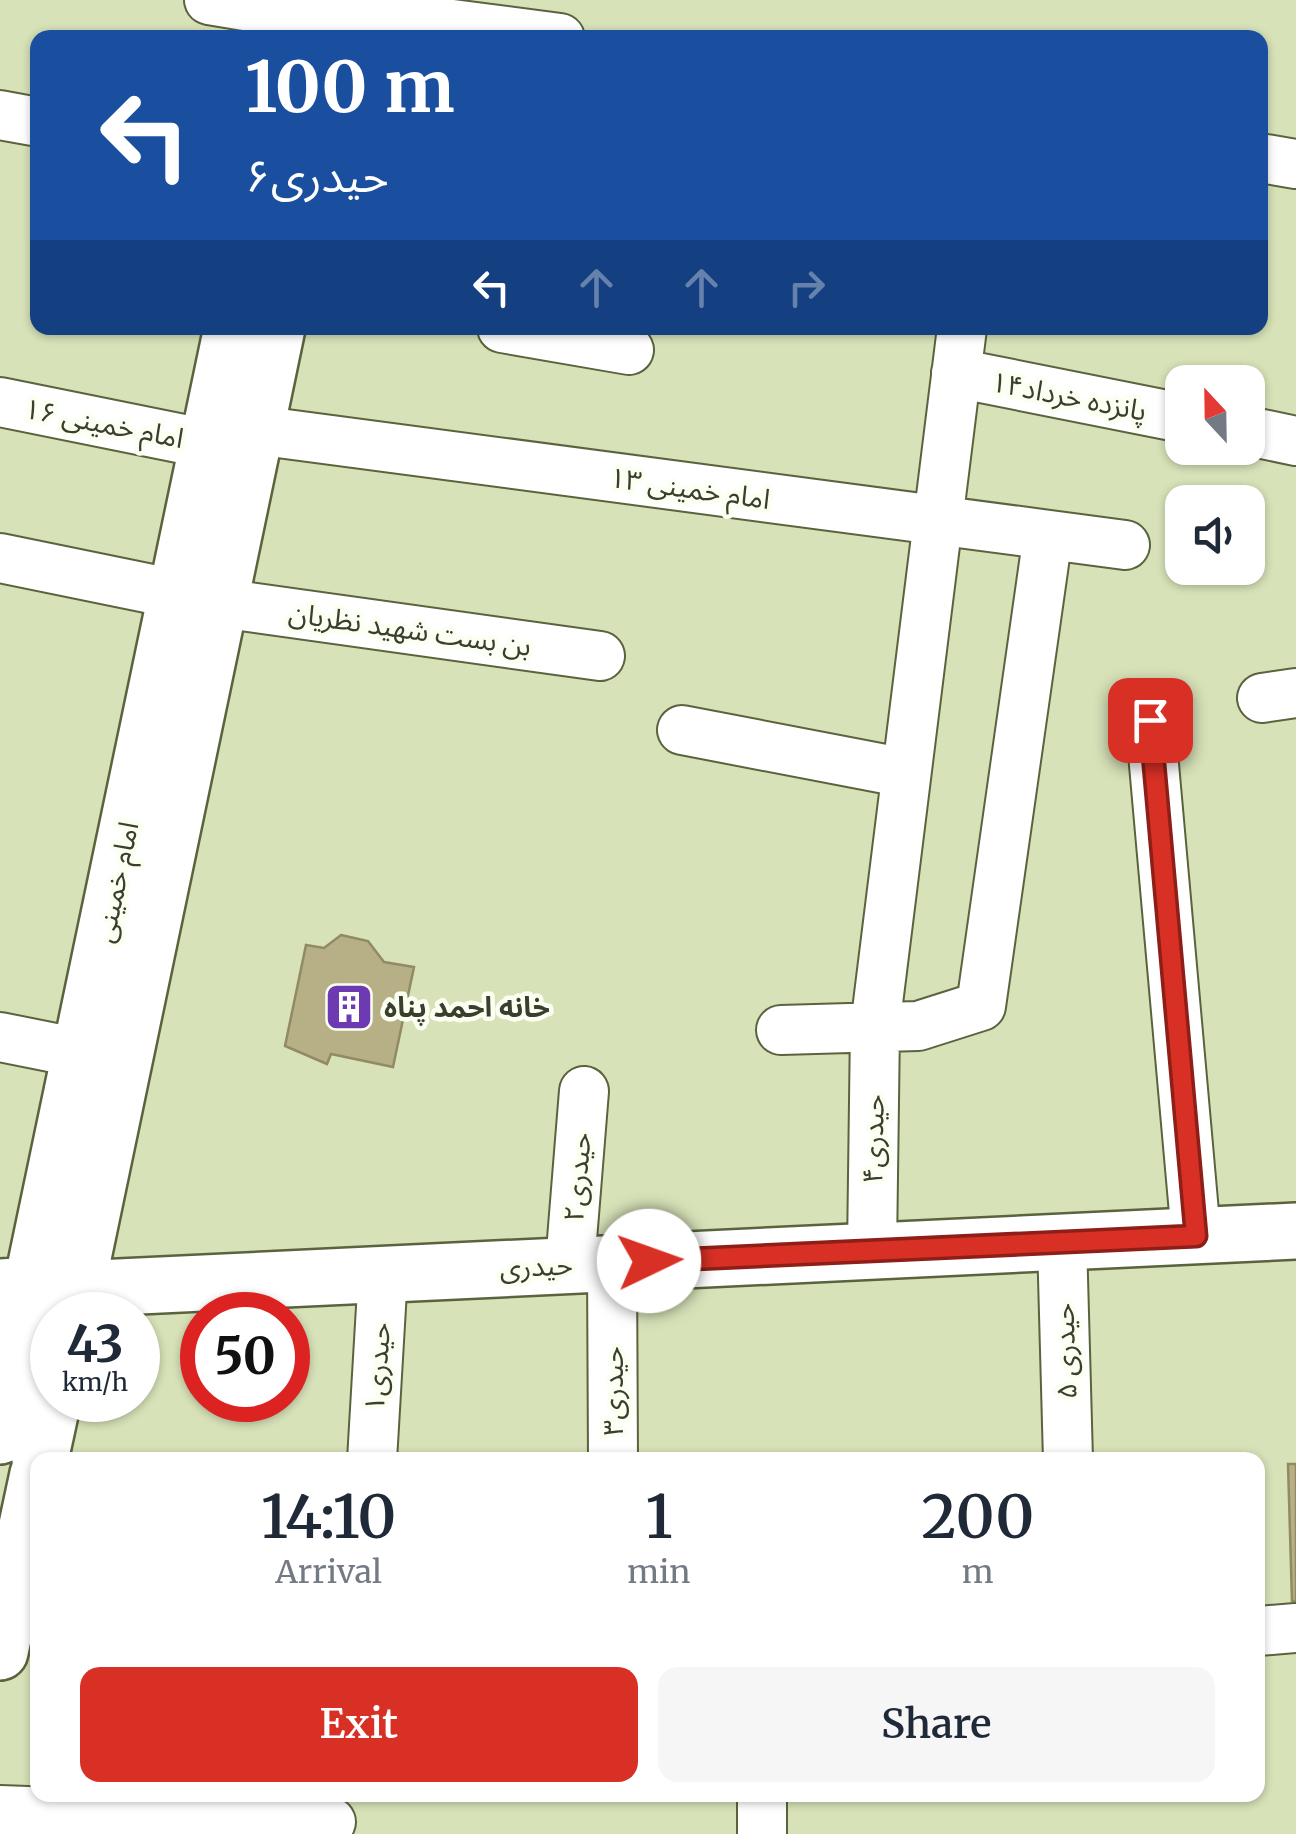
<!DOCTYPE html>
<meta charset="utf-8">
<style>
body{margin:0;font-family:Merriweather,"Noto Sans Arabic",serif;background:#f6f6f7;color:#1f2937;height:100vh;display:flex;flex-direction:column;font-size:38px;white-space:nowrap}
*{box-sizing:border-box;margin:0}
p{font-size:32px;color:#747a83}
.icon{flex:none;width:55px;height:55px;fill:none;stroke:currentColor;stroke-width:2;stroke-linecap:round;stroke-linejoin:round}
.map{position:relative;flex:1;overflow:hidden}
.details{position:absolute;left:30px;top:1452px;width:1235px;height:350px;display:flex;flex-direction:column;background:#fff;border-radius:20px;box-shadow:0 2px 8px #0004}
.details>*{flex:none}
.top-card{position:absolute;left:30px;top:30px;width:1238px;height:305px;border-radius:20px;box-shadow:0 2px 8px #0004;background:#1a4fa0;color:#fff;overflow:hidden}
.needle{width:65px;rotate:338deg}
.controls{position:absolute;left:1165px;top:365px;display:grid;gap:20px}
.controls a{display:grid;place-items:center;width:100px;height:100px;border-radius:20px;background:#fff;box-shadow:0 2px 8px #0004;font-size:50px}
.speed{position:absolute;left:30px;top:1292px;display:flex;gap:20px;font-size:50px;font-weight:700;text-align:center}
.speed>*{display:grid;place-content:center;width:130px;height:130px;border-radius:50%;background:#fff;box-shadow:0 2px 8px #0004;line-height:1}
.speed small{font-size:25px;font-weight:400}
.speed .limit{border:15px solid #d22;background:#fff;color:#111}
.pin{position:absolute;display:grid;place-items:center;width:85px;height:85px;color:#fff;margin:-42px;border-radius:20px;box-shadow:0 5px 15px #0006}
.me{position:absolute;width:110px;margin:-55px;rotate:87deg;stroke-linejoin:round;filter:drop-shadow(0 0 8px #0008)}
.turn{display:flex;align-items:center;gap:35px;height:210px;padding:0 50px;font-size:45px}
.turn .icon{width:130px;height:130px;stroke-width:2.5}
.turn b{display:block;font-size:70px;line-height:85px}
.lanes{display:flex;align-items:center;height:95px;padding:0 50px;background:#0003;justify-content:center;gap:50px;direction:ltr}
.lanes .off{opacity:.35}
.eta{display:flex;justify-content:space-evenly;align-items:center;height:170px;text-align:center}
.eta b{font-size:60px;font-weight:600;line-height:70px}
.primary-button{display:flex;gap:20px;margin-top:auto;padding:20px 50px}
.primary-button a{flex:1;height:115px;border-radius:20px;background:#d93025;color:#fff;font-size:40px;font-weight:600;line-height:115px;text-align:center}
.primary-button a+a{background:#f6f6f7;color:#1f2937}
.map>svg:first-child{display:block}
.building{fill:#b7b087;stroke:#918a62;stroke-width:2.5}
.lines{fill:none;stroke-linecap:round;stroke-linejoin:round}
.minor-casing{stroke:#5a633e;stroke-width:52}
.major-casing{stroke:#5a633e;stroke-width:60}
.minor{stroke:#fff;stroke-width:48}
.major{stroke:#fff;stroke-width:55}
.route-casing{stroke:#8d1f18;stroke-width:25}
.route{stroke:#d93025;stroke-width:18}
.labels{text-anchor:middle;stroke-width:9;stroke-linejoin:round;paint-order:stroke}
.street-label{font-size:28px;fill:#3a3e2d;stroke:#fbfff2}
.poi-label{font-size:28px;font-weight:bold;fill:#3a3e2d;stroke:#fbfff2;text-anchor:start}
</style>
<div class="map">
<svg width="1296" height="1834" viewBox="0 0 1296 1834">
<rect width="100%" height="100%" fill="#d7e2b8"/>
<path class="building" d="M341,935L368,941L384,962L414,967L393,1067L331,1054L327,1064L285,1046L306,945L324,948Z
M1288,1464H1296V1601H1292Z"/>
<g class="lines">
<g class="minor-casing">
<path id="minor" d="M209,0L298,15
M344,10L560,38
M0,115L38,122
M1260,158L1296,164
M502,328L629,350
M956,373L1182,418
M0,402L208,444
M256,430L1125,545
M1248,431L1296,441
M0,558L176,594
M220,603L600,656
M1262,698L1296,693
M1150,720L1196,1235
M682,730L906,773
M781,1030L918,1026L981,1006L1048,535
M0,1037L80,1053
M1062,1241L1068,1460
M872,1250L875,1027L962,328
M612,1263L613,1460
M570,1264L584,1091
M372,1460L383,1273
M1258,1631L1296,1628
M0,1810L331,1822
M762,1834V1795"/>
</g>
<g class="major-casing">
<path id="major" d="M293,38L301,0
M338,38L346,0
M0,1287L31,1285L76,1289L1296,1231
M71,1315L277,328
M0,1436L232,328
M40,1460L53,1400
M0,1652L38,1474"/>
</g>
<use href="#minor" class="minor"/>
<use href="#major" class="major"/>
</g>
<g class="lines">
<g class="route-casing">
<path id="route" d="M649,1261L1196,1236L1150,720"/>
</g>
<use href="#route" class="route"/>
</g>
<defs>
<g id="building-square" transform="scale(2.5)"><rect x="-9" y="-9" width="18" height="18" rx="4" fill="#6e3ab2" stroke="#fbfff2"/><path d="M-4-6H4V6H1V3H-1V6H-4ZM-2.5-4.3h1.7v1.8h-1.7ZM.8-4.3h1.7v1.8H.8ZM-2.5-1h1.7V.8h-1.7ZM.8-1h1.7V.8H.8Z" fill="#fff"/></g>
</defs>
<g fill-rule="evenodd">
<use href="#building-square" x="349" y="1007"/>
</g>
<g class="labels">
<g class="street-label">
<text transform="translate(1069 396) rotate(11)" y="10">پانزده خرداد۱۴</text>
<text transform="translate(104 423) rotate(11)" y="10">امام خمینی ۱۶</text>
<text transform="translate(690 488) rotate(8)" y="10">امام خمینی ۱۳</text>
<text transform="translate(410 629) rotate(8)" y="10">بن بست شهید نظریان</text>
<text transform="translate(116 882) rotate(-78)" y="10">امام خمینی</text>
<text transform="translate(873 1139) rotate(-89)" y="10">حیدری۴</text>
<text transform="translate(577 1177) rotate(-85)" y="10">حیدری۲</text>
<text transform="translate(536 1266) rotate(-3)" y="10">حیدری</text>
<text transform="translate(1065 1351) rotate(-92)" y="10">حیدری ۵</text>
<text transform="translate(377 1367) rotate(-86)" y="10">حیدری۱</text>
<text transform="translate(613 1391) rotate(-90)" y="10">حیدری۳</text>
</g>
<g class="poi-label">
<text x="384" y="1017">خانه احمد پناه</text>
</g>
</g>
</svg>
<div class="controls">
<a><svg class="needle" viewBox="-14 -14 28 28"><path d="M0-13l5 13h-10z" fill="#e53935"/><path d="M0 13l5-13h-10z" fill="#747a83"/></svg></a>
<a><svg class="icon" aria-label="sound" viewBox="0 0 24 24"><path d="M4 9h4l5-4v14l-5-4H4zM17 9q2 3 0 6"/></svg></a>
</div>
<div class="speed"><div>43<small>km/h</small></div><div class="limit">50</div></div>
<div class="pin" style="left:1150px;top:720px;background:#d93025"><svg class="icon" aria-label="arrive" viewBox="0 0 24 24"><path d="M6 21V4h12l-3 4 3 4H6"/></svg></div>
<svg class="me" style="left:649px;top:1261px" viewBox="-20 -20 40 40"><circle r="19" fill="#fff"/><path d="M0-13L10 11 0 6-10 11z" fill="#d93025"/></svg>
<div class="top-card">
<div class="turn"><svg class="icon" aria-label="left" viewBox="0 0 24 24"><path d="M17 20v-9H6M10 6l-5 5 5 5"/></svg><div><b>100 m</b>حیدری۶</div></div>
<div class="lanes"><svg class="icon" aria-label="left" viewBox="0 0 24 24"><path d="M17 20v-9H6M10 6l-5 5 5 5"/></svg><svg class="icon off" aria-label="ahead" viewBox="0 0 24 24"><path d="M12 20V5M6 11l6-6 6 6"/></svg><svg class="icon off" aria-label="ahead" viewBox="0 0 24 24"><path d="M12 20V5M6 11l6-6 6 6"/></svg><svg class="icon off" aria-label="right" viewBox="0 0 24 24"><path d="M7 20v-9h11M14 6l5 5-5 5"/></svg></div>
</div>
<section class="details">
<div class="eta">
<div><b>14:10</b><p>Arrival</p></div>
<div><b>1</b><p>min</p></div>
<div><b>200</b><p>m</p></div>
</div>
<div class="primary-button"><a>Exit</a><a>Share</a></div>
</section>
</div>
